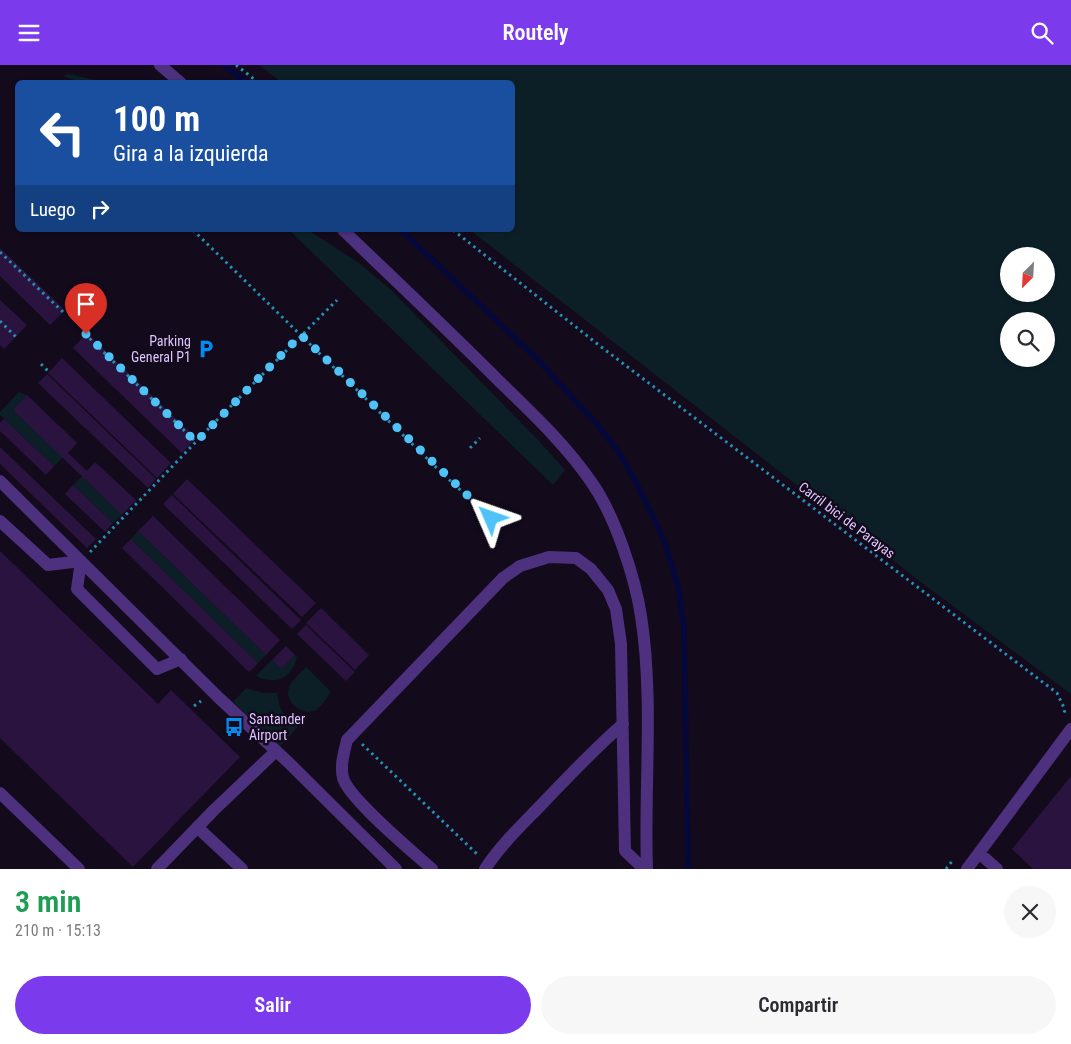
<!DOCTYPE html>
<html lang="es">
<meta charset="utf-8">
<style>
body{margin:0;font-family:"Roboto Condensed",sans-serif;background:#f7f7f7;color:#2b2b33;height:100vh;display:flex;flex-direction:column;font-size:19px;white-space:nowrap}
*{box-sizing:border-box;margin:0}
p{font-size:16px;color:#7c7c81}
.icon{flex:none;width:28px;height:28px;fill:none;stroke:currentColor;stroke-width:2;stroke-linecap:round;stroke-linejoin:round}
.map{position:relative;height:804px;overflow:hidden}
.sheet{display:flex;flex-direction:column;background:#fff;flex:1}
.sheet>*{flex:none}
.top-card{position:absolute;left:15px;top:15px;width:500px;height:152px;border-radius:8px;box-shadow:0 1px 4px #0004;background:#1a4fa0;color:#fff;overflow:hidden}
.needle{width:32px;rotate:204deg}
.controls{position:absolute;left:1000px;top:182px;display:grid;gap:10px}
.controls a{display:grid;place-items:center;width:55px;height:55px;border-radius:50%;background:#fff;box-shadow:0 1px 4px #0004;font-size:25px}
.pin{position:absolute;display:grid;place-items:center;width:42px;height:42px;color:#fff;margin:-51px -21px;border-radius:50% 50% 50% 0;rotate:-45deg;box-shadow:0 0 5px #0007}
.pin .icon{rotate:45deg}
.me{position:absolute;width:55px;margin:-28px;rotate:313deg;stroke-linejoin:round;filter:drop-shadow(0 0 4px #0008)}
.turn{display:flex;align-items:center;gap:18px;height:105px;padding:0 15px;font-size:22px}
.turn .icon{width:65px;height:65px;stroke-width:2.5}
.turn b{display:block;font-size:35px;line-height:42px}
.then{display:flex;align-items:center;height:48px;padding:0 15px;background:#0003;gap:10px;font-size:19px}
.round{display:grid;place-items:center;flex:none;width:52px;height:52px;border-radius:26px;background:#f7f7f7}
.head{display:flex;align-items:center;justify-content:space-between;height:85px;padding:0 15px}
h1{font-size:30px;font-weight:600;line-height:38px;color:#1e9e55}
.action{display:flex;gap:10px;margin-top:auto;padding:10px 15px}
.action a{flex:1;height:58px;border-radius:30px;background:#7c3aed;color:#fff;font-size:20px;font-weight:600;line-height:58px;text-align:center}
.action a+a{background:#f7f7f7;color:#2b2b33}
header{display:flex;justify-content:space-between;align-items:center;height:65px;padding:0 15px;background:#7c3aed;color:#fff;font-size:22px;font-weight:600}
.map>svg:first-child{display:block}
.green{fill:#0c1f27;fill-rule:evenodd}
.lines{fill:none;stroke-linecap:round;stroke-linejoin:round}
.stream{stroke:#05083a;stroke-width:5.5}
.building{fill:#2a143f}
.path{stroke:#248fb4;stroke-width:3;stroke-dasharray:2.5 4;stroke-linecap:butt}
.minor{stroke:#4d317f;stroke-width:12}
.route{stroke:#4fc3f7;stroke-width:9;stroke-dasharray:0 16.2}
.labels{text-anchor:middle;stroke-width:5;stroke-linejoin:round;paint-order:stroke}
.poi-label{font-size:14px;fill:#dec5ff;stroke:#130a1c;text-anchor:end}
.street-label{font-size:14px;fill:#dec5ff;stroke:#130a1c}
</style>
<header><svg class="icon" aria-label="menu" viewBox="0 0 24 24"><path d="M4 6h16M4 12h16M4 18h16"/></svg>Routely<svg class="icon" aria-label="search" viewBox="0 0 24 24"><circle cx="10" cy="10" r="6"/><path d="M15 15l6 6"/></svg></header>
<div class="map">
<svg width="1071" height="804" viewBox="0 0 1071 804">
<rect width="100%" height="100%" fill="#130a1c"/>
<path class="green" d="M259,0H1071V629L926,521L470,165H512V18L281,17ZM1009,191H1046V229H1009ZM1009,256H1046V294H1009Z
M69,9L104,17H81L63,11Z
M289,165H308L359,198L391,225L540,377L565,405L553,420Z
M19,327L27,330L13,345L63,392L54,401L0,350V347Z
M82,411L122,450L113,458L73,420Z
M138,466L266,590L258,598L131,474Z
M295,590L297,593C290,615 276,620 256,611L272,595L281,604Z
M306,602L331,627C327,632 322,641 316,645C305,652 287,639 288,627C289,617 300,609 306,602Z
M246,623L263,628H277C280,647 283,652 300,660L280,681L233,637Z"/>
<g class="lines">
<path class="stream" d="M224,0L247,18
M401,165L535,292L596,358L618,386L638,421L656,458L666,481L678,522L684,562L688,804"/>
</g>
<path class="building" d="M0,183L65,245L50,260L0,211Z
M0,235L27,260L4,284L0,280Z
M87,268L196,373L182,388L73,283Z
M62,293L171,398L157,413L48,308Z
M47,309L156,414L148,423L38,318Z
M27,330L77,378L68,388L87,406L95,397L136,435L122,450L13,345Z
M4,354L54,401L46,410L0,366V358Z
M0,382L96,474L87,483L0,399Z
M187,414L316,538L302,552L173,429Z
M73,420L113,458L105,467L65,429Z
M172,430L301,555L292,564L163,439Z
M153,451L280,575L266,590L138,466Z
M131,474L258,598L249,607L122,483Z
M0,486L158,639L171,625L240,692L133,802L0,673Z
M321,543L369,590L355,605L306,558Z
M306,560L355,607L346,616L297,569Z
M286,581L295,590L281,604L272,595Z
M1071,711V804H1033L1012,784Z"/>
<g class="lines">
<path class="path" d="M236,0L259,18
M193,165L444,410L491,453
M453,165L600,281L1057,628L1065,645L1063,651
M0,187L63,247
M68,246L77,236
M0,256L16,272
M85,269L196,377
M41,299L50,308
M470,383L480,373
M90,487L214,358L337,235
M194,641L201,636
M362,679L477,789
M946,804L953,795"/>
<path class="minor" d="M160,0L181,18
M343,165C396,216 449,266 500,317C533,349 566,380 592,418C615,451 635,512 641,551C654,635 644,720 647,804
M0,416L219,633L288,697L396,804
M0,456L48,500L81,496
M81,496L77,524L157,604L181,594
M0,728L79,804
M197,762L242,804
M979,788L997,804
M157,804L214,745L276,686
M432,804C413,787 349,734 343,713C340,700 344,688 347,675L503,513L520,501L549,492L576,493L591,504L608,525L616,544L621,579L625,786L644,804
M485,804C501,779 523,759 544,737C570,710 595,683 623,659
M967,804L1071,664"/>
</g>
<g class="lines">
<path class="route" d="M86,269L196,377L301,270L491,453"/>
</g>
<defs>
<g id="parking-bare" transform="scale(1.5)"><path d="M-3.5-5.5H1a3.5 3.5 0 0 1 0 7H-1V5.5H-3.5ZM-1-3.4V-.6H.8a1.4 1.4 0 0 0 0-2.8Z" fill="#008cf0" stroke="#130a1c" stroke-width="2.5" paint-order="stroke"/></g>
<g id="bus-bare" transform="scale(1.5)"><path d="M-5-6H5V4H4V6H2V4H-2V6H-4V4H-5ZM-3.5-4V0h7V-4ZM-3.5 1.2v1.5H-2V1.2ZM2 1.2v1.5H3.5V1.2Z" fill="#008cf0" stroke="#130a1c" stroke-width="2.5" paint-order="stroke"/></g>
</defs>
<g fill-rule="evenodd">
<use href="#parking-bare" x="206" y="284"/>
<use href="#bus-bare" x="234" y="662"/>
</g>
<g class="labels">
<g class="poi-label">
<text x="191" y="281">Parking<tspan x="191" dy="16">General P1</tspan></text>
<text x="249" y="659" text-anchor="start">Santander<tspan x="249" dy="16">Airport</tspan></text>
</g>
<g class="street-label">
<text transform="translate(847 455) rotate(37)" y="5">Carril bici de Parayas</text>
</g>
</g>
</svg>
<div class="controls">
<a><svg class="needle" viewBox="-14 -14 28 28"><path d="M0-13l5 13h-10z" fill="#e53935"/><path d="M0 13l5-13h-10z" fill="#7c7c81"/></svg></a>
<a><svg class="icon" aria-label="search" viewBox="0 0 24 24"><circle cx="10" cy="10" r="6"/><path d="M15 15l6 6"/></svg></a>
</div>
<div class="pin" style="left:86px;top:269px;background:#d93025"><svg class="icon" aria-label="arrive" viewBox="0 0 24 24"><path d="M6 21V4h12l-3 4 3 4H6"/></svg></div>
<svg class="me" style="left:491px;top:453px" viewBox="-20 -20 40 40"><path d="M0-17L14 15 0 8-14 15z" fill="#4fc3f7" stroke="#fff" stroke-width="4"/></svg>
<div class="top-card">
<div class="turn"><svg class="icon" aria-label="left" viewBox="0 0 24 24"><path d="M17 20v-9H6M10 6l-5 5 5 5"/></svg><div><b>100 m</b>Gira a la izquierda</div></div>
<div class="then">Luego<svg class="icon" aria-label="right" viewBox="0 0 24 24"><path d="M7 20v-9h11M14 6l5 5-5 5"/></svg></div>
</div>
</div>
<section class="sheet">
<div class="head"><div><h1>3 min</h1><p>210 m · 15:13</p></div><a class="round"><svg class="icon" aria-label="close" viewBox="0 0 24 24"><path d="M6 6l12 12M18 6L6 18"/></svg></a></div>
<div class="action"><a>Salir</a><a>Compartir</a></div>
</section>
